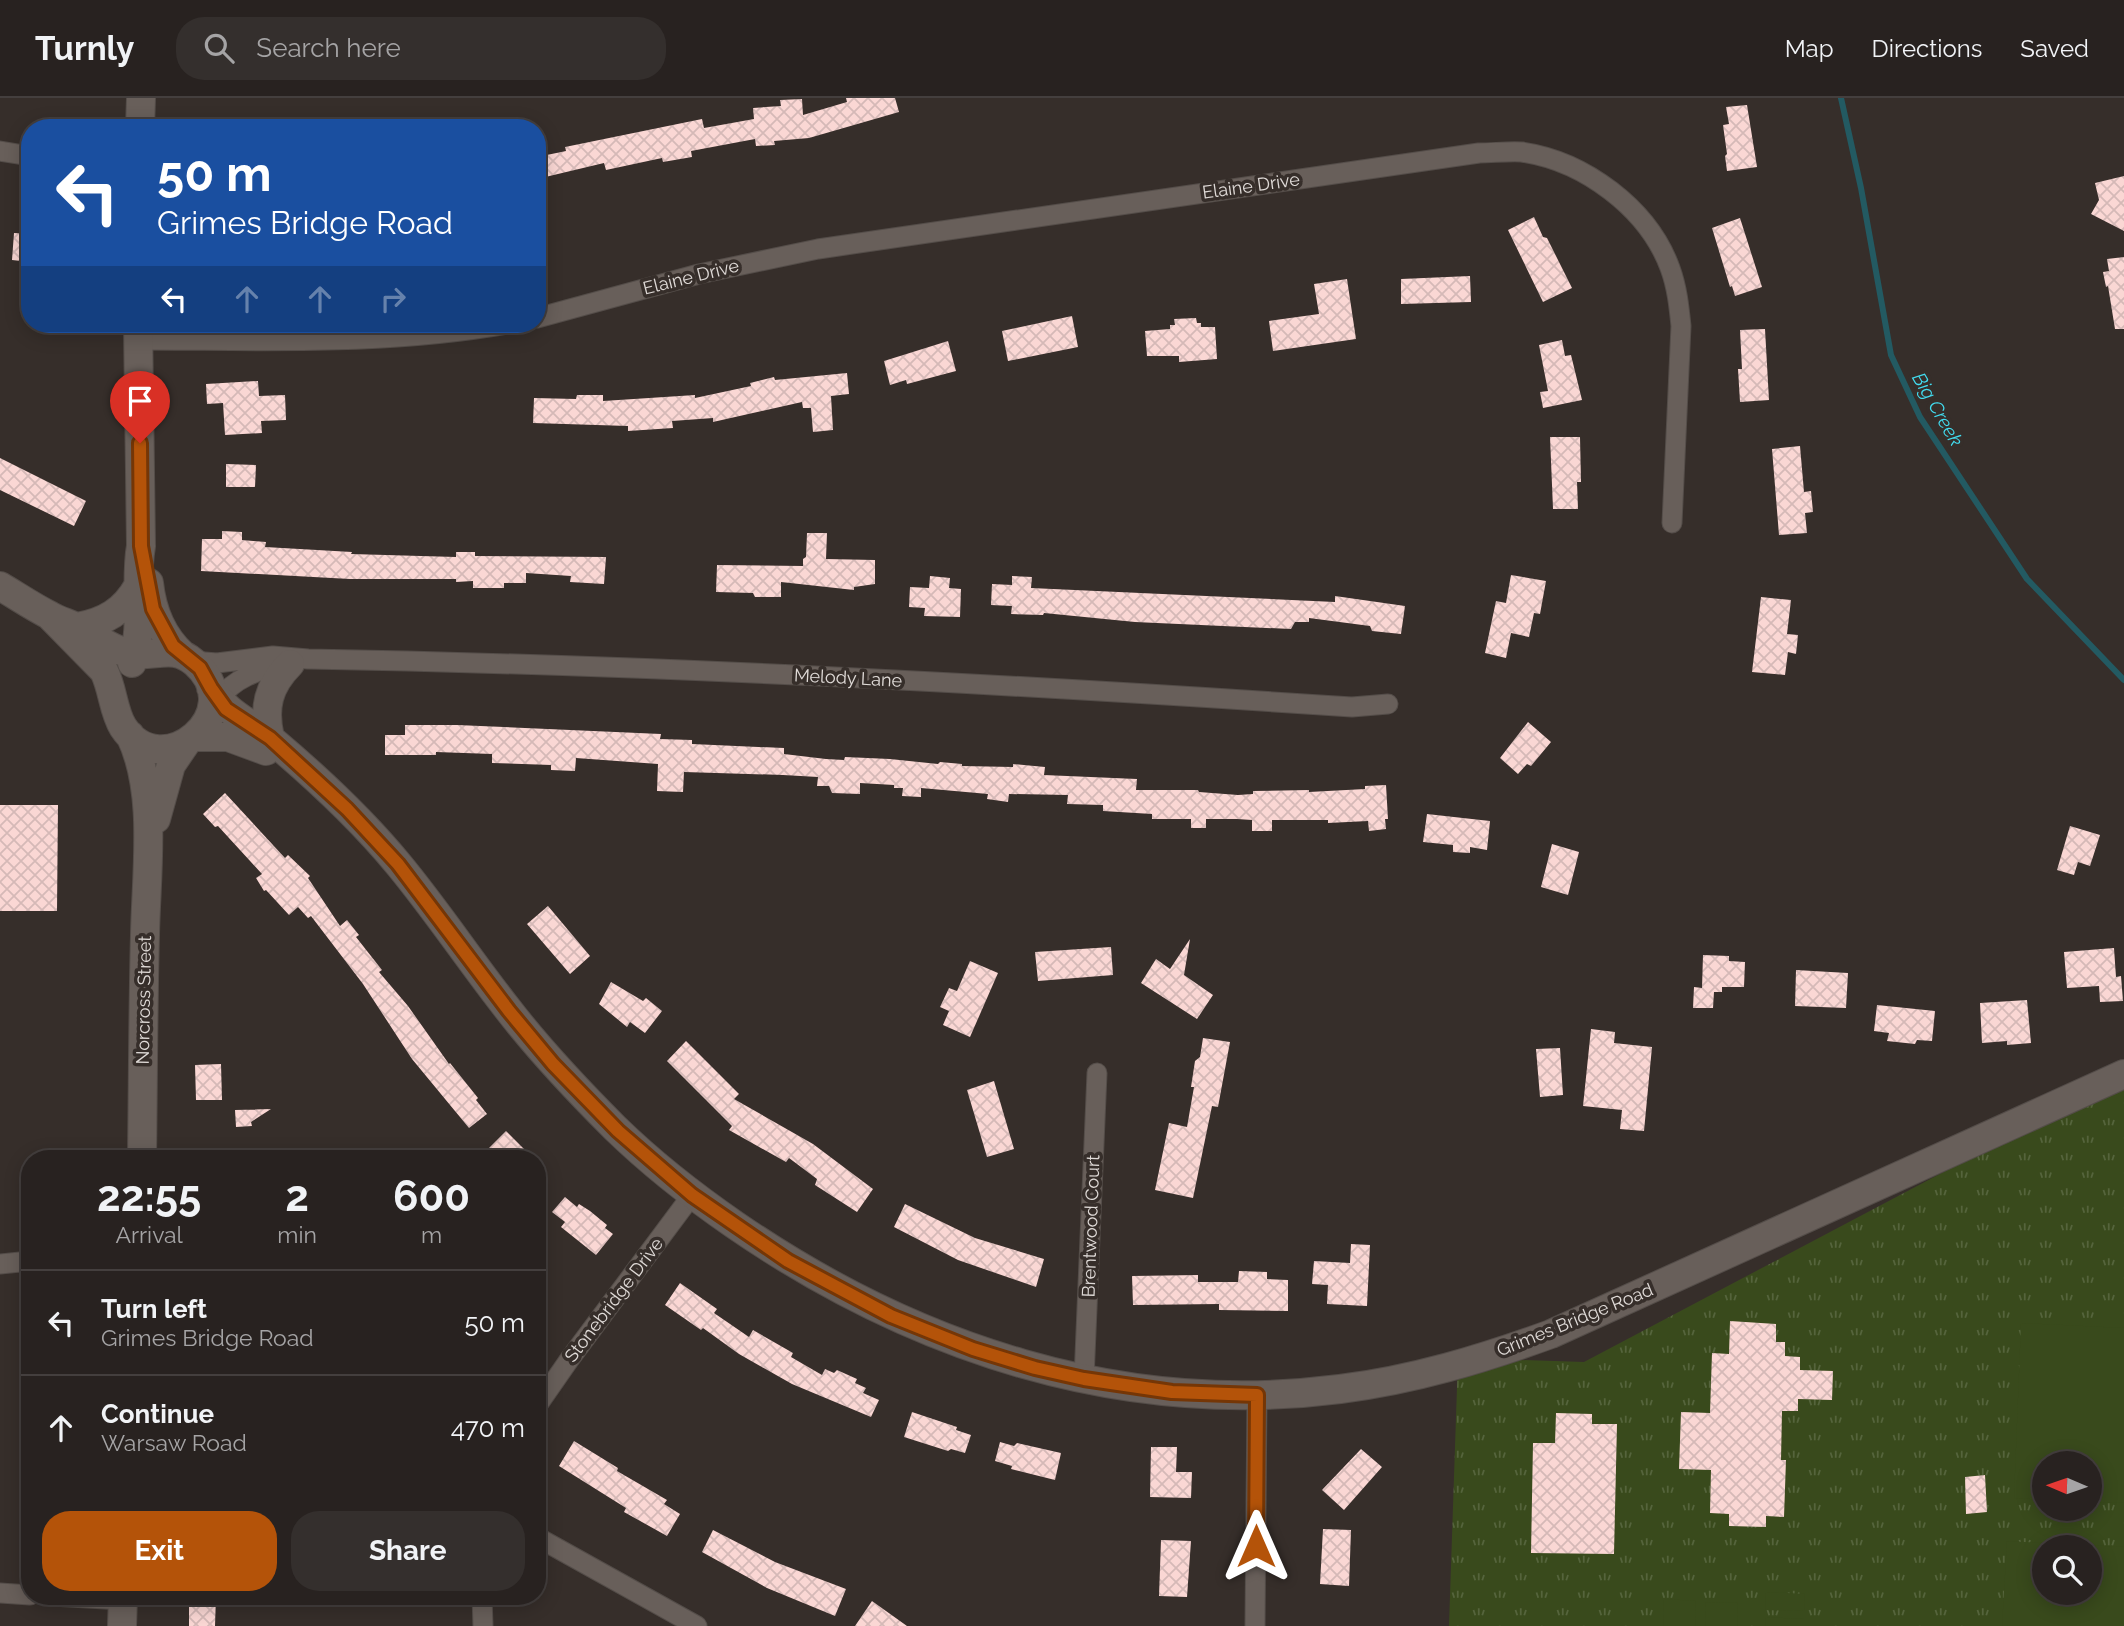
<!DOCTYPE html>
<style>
body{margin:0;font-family:Raleway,sans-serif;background:#342f2d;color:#f1f3f6;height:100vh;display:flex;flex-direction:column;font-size:26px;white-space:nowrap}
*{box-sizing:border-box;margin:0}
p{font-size:23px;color:#a5a4a5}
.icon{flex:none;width:38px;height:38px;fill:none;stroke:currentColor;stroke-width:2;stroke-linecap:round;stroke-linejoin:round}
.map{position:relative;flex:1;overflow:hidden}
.drawer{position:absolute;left:21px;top:1052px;width:525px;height:455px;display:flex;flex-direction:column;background:#282220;border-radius:28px;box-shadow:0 4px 18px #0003,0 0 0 2px #443f3e}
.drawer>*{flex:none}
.top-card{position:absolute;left:21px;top:21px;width:525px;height:214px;border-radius:28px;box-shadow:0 4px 18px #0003,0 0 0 2px #443f3e;background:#1a4fa0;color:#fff;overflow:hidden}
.needle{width:46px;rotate:272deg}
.fabs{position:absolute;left:2032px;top:1353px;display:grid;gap:14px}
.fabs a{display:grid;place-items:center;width:70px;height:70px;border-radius:50%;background:#282220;box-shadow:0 4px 18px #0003,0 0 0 2px #443f3e;font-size:35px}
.pin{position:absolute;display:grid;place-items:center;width:60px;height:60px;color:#fff;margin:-72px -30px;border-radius:50% 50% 50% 0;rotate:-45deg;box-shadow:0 0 7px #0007}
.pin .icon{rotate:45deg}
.me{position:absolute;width:77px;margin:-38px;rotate:0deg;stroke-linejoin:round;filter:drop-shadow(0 0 5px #0008)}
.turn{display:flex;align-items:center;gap:24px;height:147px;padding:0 21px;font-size:32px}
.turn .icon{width:91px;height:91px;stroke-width:2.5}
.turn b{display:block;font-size:49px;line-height:60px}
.lanes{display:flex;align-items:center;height:66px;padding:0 21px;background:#0003;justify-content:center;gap:35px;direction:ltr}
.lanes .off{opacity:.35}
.eta{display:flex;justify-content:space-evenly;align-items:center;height:119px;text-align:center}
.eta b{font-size:42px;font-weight:700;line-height:49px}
.action{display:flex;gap:14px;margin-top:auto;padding:14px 21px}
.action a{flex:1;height:80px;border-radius:28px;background:#b45309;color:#fff;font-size:28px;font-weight:700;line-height:80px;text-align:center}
.action a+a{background:#342f2d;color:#f1f3f6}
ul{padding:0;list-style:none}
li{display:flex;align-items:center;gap:21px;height:105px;padding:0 21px;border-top:2px solid #443f3e}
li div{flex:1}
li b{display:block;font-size:26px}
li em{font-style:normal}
header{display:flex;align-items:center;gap:42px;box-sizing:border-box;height:98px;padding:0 35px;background:#282220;border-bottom:2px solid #443f3e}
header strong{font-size:33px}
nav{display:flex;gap:38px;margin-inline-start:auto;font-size:24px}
.search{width:490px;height:63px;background:#342f2d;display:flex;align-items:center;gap:18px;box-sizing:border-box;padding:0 24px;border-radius:28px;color:#a5a4a5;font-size:26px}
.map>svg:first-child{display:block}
.grass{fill:url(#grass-tufts);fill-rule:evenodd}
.pitch{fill:#394a1c;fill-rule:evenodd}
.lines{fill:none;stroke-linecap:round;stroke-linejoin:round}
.stream{stroke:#235a62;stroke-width:6}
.building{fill:url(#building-cross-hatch)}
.street-casing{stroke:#544d49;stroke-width:21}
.secondary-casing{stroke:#544d49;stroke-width:30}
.street{stroke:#685f5a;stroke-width:19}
.secondary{stroke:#685f5a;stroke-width:28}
.route-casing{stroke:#753606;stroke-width:18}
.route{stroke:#b45309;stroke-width:12}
.labels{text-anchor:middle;stroke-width:7;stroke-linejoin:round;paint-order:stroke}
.street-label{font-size:18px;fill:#e0dbd8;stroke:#362e2a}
.water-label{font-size:19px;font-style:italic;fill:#42ddf1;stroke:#362e2a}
</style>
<header>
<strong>Turnly</strong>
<div class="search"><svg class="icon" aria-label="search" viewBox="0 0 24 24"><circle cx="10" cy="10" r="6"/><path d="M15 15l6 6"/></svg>Search here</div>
<nav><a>Map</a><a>Directions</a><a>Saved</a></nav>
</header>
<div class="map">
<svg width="2124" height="1528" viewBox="0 0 2124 1528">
<defs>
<pattern id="grass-tufts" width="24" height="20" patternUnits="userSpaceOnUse" patternTransform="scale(1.75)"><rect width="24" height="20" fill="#394a1c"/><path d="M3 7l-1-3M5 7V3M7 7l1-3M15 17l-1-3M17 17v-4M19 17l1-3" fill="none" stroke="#55643c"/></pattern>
<pattern id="building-cross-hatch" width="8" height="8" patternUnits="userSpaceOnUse" patternTransform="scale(1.75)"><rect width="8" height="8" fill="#fad7d4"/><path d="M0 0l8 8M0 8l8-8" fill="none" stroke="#d5b9b7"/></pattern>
</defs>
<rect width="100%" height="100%" fill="#362e2a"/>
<path class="grass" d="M2124,974V1528H1449L1458,1260L1584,1264L2057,1014ZM2044,1365H2090V1410H2044ZM2044,1449H2090V1494H2044Z"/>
<path class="pitch" d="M2021,1225L2124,1230V1405L2090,1404V1365H2044V1402L2014,1400Z
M2007,1443L2124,1449V1528H2002ZM2090,1449V1494H2044V1449Z
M1766,1494L1805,1496L1804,1513L1765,1512Z
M1664,1501L1696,1503L1695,1528H1663Z
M1706,1504L1738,1505L1737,1528H1705Z
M1766,1519L1804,1521V1528H1765Z"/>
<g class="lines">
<path class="stream" d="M1841,0L1861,90L1891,257L1920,319L2027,481L2124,582"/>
</g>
<path class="building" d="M846,0H895L899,14L809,40L774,43L775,47L756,48L755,41L691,53L692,59L663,64L662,60L606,72L604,65L537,81V59L566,53L565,49L702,21L704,30L754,21L753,10L781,8L780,2L802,1L803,17L847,4Z
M1747,7L1757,69L1727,73L1725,58L1727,56L1723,27L1729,26L1726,9Z
M2124,78V133L2091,116L2099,102L2095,85Z
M1534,119L1543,139L1547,140L1572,190L1543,204L1508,132Z
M1740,120L1762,189L1735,198L1732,188L1730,189L1712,130Z
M14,135L30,136V164L12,162Z
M2124,159V231H2115L2108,188L2106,189L2103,174L2109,173L2107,161Z
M1470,178L1471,204L1401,206V181Z
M1347,181L1356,241L1273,253L1269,223L1319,216L1314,186Z
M1072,218L1078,249L1008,263L1002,233Z
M1196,220L1197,225H1201V229H1215L1217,261L1179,264V258H1147L1145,233L1170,231V227H1175L1174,221Z
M1765,231L1769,302L1740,304L1738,271H1742L1740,232Z
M1562,242L1565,258L1571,257L1582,302L1543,310L1540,294L1548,293L1539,247Z
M948,243L956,273L907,286L906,282L890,287L884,263Z
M847,275L849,296L831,298L833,332L813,334L811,310H803L802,304L713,324V320L672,323L673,330L628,333V328L533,325L534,300L576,301L577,297H603V303L695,297V300L751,288L750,285L774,279L775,282Z
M258,283L259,298L285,297L286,322L261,323L262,335L225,337L223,305L207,306L206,286Z
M1550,339H1580L1581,384H1577L1578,411H1553Z
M1800,348L1804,394L1811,393L1813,414L1805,415L1807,435L1779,437L1772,351Z
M0,360L86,403L74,428L0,392Z
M226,366L256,367L255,389H226Z
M222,433L242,434V442L266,444L265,449L352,454L351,456L456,459V454H475V458L606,459L604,486L570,484L571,478L526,475V485H504V490H473V483L456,484V481H350L201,473L202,441H222Z
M807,435H827L826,461L875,462V486L854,489V492L781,484V499H755L753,495L716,494L717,467L803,468V461L806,459Z
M1511,477L1546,483L1540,516L1534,515L1529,539L1511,535L1506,560L1485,555L1496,503L1506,505Z
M930,478L950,480L949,490L961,491L960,519L924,518L925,510L909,509L910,489L929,490Z
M1012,478L1032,479L1031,490L1335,504V498L1405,508L1401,536L1372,533L1370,528L1309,520V524H1295L1291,531L1135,524L1044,515L1043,517L1011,516L1012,508L991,507L992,486L1012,487Z
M1761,499L1791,502L1787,536L1798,537L1796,556L1788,554L1785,577L1752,574Z
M1528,624L1551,644L1531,668L1527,666L1518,676L1500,660Z
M405,627H457L661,636L660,641L692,642V646L784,650V656L826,661L844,662L845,659L890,661L938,666L940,664L962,666V668L1013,669V666L1045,669L1044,677L1137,681L1136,692H1198L1199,694L1238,697L1253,696V693L1309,692V694L1365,691V688L1386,687L1388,721H1385L1386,731L1369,733L1368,723L1328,725V722H1272V733H1252V722L1237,721H1206V730H1191V721H1152V716L1103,713V707L1067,706L1068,697L1009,696L1008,704L987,701L988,696L921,690V699L902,698L903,690H894V687L860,685V696L832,695L829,688H817L818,679L783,677L684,674L683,694L657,693L658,666L576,660L575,673L551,672V667L492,665V656L436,654V657H385V637H405Z
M225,695L285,760L288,757L310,778L308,780L340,828L347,822L359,837L356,839L382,872L379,874L408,908L449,966L450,965L478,1000L476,1002L487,1016L469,1030L412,961L363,886L311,818L308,820L298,809L289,817L266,792L264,793L256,780L262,776L218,728L215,729L203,716Z
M0,707H58L57,813H0Z
M1427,716L1490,723L1487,752L1470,749V755L1453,754V747L1423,744Z
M2070,728L2100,737L2090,768L2078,764L2074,777L2057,772Z
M1552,746L1579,754L1568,797L1541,789Z
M548,808L590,858L570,876L527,826Z
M1190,841L1184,877L1213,897L1197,921L1141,885L1156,861L1170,871Z
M1111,849L1113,877L1038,883L1035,854Z
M2114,850L2116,879L2121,878L2123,903L2100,904L2099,888L2067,890L2064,854Z
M1703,857L1729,858V863L1745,864L1744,889H1722V894H1714L1713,910H1693L1694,889L1702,890Z
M970,863L998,875L970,939L943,927L949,913L940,909L949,890L957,893Z
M1796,872L1848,875L1846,910L1795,908Z
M611,884L643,903L646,900L662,913L645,935L630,924L627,929L599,906Z
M2027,902L2031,945L2007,947V943L1982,945L1980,905Z
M1877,907L1935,913L1932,943L1917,942L1915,946L1887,943L1889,935L1874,933Z
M1591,931L1615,934L1614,945L1652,949L1644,1033L1620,1031L1622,1012L1583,1008Z
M1203,940L1230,944L1218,1009L1212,1008L1193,1100L1155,1092L1169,1025L1187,1029L1194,989H1191L1195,963L1200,959Z
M686,943L739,996L734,1001L813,1046L873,1091L857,1114L815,1087L817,1081L789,1060L786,1064L729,1032L732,1028L667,963Z
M1560,950L1563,997L1540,999L1536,951Z
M221,966L222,1002H196L195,967Z
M994,983L1014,1051L987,1059L967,992Z
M271,1011L251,1024L252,1028L236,1029L235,1012Z
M506,1033L533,1060H495L487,1052Z
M565,1099L577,1109L579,1106L590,1113L607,1127L605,1130L613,1136L596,1157L561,1129L565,1124L552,1114Z
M905,1106L975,1140L1044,1161L1036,1189L958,1162L894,1129Z
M1351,1146L1370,1147L1367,1208L1327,1206L1328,1187L1312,1186L1314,1163L1350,1165Z
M1239,1173L1267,1174V1181L1288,1182V1213L1219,1212V1206L1133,1207L1132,1178L1198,1177V1184H1238Z
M680,1185L717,1211L714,1215L749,1239L753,1232L793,1255L791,1259L822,1277L825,1271L834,1275L837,1272L857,1281L855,1285L866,1290L863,1295L879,1302L871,1319L792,1286L739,1256L703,1230L701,1232L665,1207Z
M1730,1223L1776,1226V1244H1785V1258L1800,1259V1272L1833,1273L1832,1302L1798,1301V1313H1782L1781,1362H1786L1784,1419L1766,1418V1429L1729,1428V1416L1710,1415L1711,1372L1679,1371L1681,1314L1710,1315L1712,1255L1729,1256Z
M912,1314L957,1329L956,1332L971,1337L965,1355L951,1351L948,1353L904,1339Z
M1556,1315L1592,1316V1326H1617L1614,1456L1531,1455L1533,1345H1555Z
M574,1343L618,1370L617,1373L667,1402L664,1406L680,1416L667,1438L624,1414L626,1410L559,1368Z
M1000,1344L1014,1348L1017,1345L1061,1355L1055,1382L1011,1371L1012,1368L995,1363Z
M1151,1349H1177L1176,1374H1192L1191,1400L1150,1399Z
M1361,1351L1382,1369L1344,1412L1322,1392Z
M1985,1377L1987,1414L1966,1416L1965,1379Z
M1323,1431L1351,1432L1349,1488L1320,1486Z
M713,1432L775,1464L846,1491L835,1518L767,1490L702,1454Z
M1161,1442L1191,1443L1187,1499L1159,1498Z
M189,1498H216L215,1528H189Z
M872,1503L907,1528H855Z"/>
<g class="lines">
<g class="street-casing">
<path id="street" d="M0,53L30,58
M537,220L699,176L818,151L1479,55C1493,55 1509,53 1522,54C1584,63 1648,110 1670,170C1677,189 1679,208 1681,228L1672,425
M138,242C262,242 386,248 508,226
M192,563L217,565L273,558L308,561C656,567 1004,586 1352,609L1388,606
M218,602C234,580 258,572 283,567
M0,1166L30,1163
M1084,1281L1097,975
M537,1308L569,1262L692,1097
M537,1439L697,1528
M0,1495L30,1497
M52,1498L123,1502
M482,1498L483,1528
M1255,1528L1257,1297"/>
</g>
<g class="secondary-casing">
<path id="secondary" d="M140,30L141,0
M149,485C152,513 162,538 183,557
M0,488C17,498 33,509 51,518C60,523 71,526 80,531C97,540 114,553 133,556C157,559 173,546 195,565C251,614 162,689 123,629C113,613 113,591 104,573L50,518
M77,529C105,524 124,513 138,488
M132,565C145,527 134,487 141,448L138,226
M211,590C228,617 249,623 272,642C317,680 362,722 399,767C437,813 470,863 507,910C540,953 577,992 615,1030C652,1066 693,1098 735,1127C914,1250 1121,1319 1340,1291C1413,1282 1482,1261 1551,1236L2124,976
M130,637C158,694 146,775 145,837C143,911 143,986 142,1060
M195,639H228L266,653
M270,640C263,610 268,588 290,566
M156,721L171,667L186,645
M122,1528L123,1498"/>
</g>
<use href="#street" class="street"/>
<use href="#secondary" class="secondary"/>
</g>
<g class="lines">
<g class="route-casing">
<path id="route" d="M140,345L141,448L153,511L173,548L200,570L211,590L226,611L270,640L347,711L398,766L509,913L553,966L618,1033L692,1097L788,1163L891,1218L973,1251L1035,1270L1084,1281L1172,1294L1257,1297L1256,1448"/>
</g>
<use href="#route" class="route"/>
</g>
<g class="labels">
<g class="street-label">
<text transform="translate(1251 88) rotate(-8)" y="6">Elaine Drive</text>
<text transform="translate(691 179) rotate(-14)" y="6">Elaine Drive</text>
<text transform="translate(848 580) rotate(3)" y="6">Melody Lane</text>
<text transform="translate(144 902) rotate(-89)" y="6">Norcross Street</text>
<text transform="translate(1091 1128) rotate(-88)" y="6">Brentwood Court</text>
<text transform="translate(614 1202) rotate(-53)" y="6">Stonebridge Drive</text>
<text transform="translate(1575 1222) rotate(-22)" y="6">Grimes Bridge Road</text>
</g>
<g class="water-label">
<text transform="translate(1938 311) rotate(60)" y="7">Big Creek</text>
</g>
</g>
</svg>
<div class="fabs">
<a><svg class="needle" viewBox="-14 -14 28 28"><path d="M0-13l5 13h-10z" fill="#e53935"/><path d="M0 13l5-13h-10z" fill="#a5a4a5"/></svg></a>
<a><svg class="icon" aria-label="search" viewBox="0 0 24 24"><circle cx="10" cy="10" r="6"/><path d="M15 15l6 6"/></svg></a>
</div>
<div class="pin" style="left:140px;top:345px;background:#d93025"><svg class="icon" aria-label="arrive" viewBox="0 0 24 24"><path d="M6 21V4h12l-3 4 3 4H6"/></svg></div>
<svg class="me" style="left:1256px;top:1448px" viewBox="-20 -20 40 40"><path d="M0-17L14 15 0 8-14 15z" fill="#b45309" stroke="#fff" stroke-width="4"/></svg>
<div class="top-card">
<div class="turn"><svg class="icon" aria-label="left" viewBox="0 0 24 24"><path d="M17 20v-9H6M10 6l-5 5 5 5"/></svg><div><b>50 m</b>Grimes Bridge Road</div></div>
<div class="lanes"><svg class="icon" aria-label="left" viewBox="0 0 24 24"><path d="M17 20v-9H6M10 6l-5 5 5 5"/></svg><svg class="icon off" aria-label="ahead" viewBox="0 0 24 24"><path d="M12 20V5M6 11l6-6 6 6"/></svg><svg class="icon off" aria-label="ahead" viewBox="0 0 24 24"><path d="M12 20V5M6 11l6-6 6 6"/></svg><svg class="icon off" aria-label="right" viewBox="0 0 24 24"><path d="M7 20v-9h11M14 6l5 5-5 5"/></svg></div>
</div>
<section class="drawer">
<div class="eta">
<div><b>22:55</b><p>Arrival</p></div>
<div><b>2</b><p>min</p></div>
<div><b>600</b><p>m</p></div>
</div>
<ul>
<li><svg class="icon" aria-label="left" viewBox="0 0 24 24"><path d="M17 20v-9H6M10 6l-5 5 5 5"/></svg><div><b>Turn left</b><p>Grimes Bridge Road</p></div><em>50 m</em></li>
<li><svg class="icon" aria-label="ahead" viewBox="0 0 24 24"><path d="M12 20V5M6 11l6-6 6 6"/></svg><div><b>Continue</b><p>Warsaw Road</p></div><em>470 m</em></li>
</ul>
<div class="action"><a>Exit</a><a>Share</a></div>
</section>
</div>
